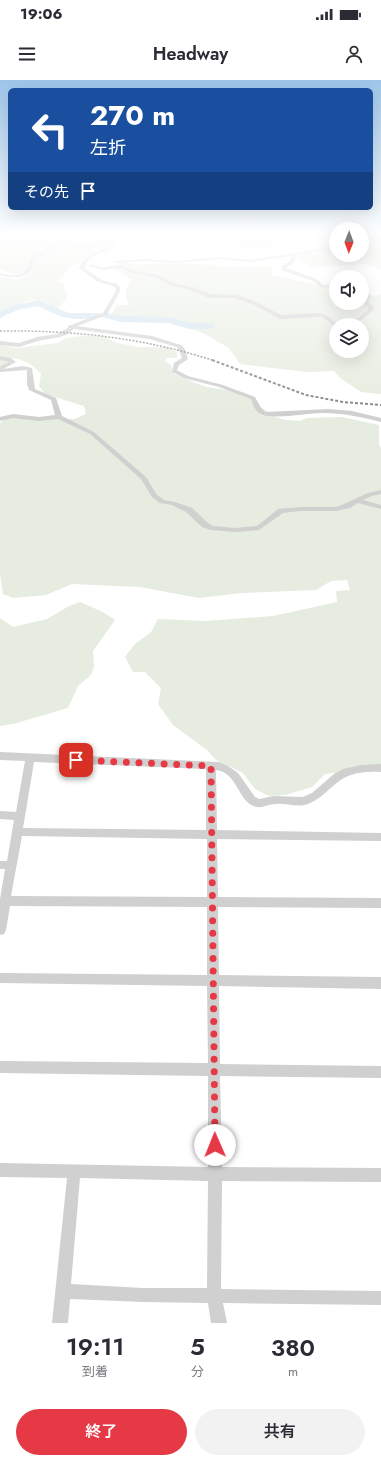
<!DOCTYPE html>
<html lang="ja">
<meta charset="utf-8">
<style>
body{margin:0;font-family:Jost,"Noto Sans JP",sans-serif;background:#f2f2f3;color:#2b2b33;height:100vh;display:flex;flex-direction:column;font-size:15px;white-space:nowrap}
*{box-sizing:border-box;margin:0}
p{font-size:13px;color:#7c7c81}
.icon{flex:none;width:22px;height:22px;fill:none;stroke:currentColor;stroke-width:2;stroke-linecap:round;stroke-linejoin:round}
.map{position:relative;height:1243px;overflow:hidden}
.details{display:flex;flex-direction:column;background:#fff;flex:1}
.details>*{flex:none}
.hud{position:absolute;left:8px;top:8px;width:365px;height:122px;border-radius:6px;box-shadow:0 4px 16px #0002;background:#1a4fa0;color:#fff;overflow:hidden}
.needle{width:26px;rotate:181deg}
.tools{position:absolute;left:329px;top:142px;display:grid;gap:8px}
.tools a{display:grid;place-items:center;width:40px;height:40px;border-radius:50%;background:#fff;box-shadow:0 4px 16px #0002;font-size:20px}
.pin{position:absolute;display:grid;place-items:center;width:34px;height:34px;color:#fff;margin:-17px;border-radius:8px;box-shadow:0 2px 6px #0006}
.me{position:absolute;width:44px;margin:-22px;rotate:359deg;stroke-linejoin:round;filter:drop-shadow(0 0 3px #0008)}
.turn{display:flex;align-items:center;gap:14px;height:84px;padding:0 16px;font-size:18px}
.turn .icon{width:52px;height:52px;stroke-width:2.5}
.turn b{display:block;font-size:28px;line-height:34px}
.then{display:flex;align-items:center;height:38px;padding:0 16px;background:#0003;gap:8px;font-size:15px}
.eta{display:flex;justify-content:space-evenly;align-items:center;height:68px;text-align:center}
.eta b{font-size:24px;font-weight:600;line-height:28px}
.button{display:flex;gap:8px;margin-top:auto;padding:8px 16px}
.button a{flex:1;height:46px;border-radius:24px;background:#e63946;color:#fff;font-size:16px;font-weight:600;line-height:46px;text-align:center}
.button a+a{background:#f2f2f3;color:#2b2b33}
.status{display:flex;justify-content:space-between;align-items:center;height:28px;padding:0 20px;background:#fff;direction:ltr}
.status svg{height:11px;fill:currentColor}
header{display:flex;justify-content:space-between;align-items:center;height:52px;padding:0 16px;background:#fff;font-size:18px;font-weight:600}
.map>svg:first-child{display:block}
.green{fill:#e6ecdf;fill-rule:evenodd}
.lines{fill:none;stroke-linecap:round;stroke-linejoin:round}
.river{fill:#cfe2ee;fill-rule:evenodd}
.minor{fill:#d0d0d0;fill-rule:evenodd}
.rail-far1{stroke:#888;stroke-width:1.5;stroke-dasharray:2 1.5;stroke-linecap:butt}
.rail{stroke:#888;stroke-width:2;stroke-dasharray:3 2;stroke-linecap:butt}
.route{stroke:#e63946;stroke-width:7;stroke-dasharray:0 12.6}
</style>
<div class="status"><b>19:06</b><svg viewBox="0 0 49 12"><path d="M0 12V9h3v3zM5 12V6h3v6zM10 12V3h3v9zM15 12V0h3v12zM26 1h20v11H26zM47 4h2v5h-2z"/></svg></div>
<header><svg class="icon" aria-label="menu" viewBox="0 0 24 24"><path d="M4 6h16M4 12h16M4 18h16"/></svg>Headway<svg class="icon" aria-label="person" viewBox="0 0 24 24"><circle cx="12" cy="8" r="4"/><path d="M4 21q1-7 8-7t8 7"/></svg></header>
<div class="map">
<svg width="381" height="1243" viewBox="0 0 381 1243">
<rect width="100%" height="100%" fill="#fff"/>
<path class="green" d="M0,155H104V161C88,171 65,161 47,165V171L38,176L26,192L18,196L0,189Z
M108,155L113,165L111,167C101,169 86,172 82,182L70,186L61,198L57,201L65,204L63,208L66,211L67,217L60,227L54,228C30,210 20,225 0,239V198C4,196 8,198 13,199C27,201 34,190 37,178L49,173V167L51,166C69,165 93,173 108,161Z
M150,155H300L291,156L279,162L272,168L255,169L236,168L230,165L217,167L197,165L166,167Z
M371,155H381V190L365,184L313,188L298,180L303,170L336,165V175H362V159Z
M123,182L136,184L186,183L234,187L272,186V195L318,205L336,207V223H362V214L376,216L381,214V314L361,312L340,298L334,291L307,292L240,284L229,268L201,252L170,243L120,240L111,235L117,225H129C124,215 125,208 132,200L112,186ZM336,245H362V271H336Z
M83,256H104L117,263L138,267H165L177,272V278H167L165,281L171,285L174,294L206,307L242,312L250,316L258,325L275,337L286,340L300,341L307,338L342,337L379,345V364L381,368V691L361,690L325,694L312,707L286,715L269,716L255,709L243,693L216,680L207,670L173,645L158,624L161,608L145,592H133L125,577L135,564L151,552L158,539L205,541L273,536L337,522L336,511L350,510L347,500L331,501L316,510L241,513L199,518L140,507L72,504L46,515L13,518L3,514L0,494V343L12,335L69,339H75L86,334L84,326L45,314L39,306L41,294C30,281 19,278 3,277L11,280L5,287L0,285V265L16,268L58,263L66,258Z
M80,522L103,532L115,540L93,571L94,587L91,595L78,606L68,628L13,644L0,646V538L13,547L47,539L69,526Z"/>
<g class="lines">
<path class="river" d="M38,220L69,233H99L102,235L106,233L121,236L168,237L190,243H211L215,246L211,249H190L168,243L121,242L102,237L89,239H73L60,236L38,226L17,230L0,238V232L11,226Z"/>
<path class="minor" d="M103,155H107L108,162C89,174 70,163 50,167V172L36,179C31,199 18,200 0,195V193C21,198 25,196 32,177L44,172L46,165C65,161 87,171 104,161Z
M108,155H112L116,167C104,173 89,174 84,188L102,200L117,204L120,208V211L107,235L77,246L152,256L181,265L185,269L188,279L179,285L177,290L188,296L223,305L255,317L261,328L265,332L329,329L352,331L377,337L381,338V342C362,337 343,333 323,333C308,333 273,340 261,334C255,332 253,324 251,319L219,307L184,298L172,292L174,283L182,278L179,270L177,267L149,259L74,249L66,255L60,257L38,261L19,267L0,265V261L19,263L37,257L57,254L68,248V246L103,233L116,211V208L113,206L98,202L79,188C85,173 98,172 112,165Z
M364,155H371L362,159V156Z
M336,163V166L320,171L297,175L294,183L286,188L317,199L323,205L336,206V208L320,207L313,201L281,190L282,185L290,181L292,176L250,182L220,179L175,183L146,181L115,183L113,182L115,181L146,179L175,181L220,177L250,180L319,169Z
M91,184L103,188L112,186H125L132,190L161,196L174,203L191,207L210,214L237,215L256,222L281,235L318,233L326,235L339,245L334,246L322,237H318L280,239L252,224L234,218H209L187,209L170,205L157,198L129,192L122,188L103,190L89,186V185Z
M362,211L371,215L368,222L372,225L374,230L355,245H342L351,243L368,230V227L362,223L365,216L362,214Z
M0,276L11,278L16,282L3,289L23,286L32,288L35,309L56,318L62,336L94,352L146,397L157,415L164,420L175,422L192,428L208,443L213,446L235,448L257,446L278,429L300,427H336L344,424L368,413L381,410V414L372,416L363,420L381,425V429L358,423L350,428L336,431H300L283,433L259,450L235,452L211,450L202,447L186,432L172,425L160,423L152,417L141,399L90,354L58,339L39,341L13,338L0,341V337L13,334L39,337L55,335L51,320L29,310L27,304V290L0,292V286L9,282L0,280Z
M0,672L219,682L228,686L238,693L255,717L259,719L274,716L303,717L312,713L334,694L343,689L361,685L381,684V692C362,691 347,693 333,706C325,713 318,720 308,724C297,728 287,723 275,724C269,724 263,728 257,727C238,724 238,692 216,690L217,750L381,753V761L217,759L218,817L381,818V828L218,827L219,895L381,897V909L219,906L220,984L381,986V998L220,996L222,1087L381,1088V1102L222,1101L221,1209L381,1211V1225L223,1223L227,1243H211L208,1223L143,1222L70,1219L68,1243H52L67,1098L0,1097V1083L208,1087V996L0,993V981L208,983L207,906L0,903V893L207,895V827L10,826L6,850L4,854L0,855V819L5,789H0V781H7L14,740L0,739V731L16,732L25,681L0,680ZM34,682L206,689V750L23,748ZM22,756L207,759V817L11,816ZM80,1098L208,1101L207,1208H143L71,1204Z"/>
<path class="rail-far1" d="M0,251C74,250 145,258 215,281"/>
<path class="rail" d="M212,280L306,315L343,322L381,325"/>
</g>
<linearGradient id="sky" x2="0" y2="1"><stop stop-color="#9ec6ea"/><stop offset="0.47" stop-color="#fff"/><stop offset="1" stop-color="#fff" stop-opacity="0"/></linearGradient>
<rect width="381" height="329" fill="url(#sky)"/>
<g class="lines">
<path class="route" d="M76,680L211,686L215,1065"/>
</g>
</svg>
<div class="tools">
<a><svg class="needle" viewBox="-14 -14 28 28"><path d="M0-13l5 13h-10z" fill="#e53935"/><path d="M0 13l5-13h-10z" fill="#7c7c81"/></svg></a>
<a><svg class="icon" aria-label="sound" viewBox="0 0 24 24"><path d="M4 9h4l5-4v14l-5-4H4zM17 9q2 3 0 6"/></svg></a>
<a><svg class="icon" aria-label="layers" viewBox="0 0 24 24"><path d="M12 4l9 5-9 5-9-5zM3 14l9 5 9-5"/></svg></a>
</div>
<div class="pin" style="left:76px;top:680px;background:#d93025"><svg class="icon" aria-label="arrive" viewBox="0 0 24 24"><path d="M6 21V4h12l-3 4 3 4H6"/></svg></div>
<svg class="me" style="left:215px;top:1065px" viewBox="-20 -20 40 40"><circle r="19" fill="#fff"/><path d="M0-13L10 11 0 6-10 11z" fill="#e63946"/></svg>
<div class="hud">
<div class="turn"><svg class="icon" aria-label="left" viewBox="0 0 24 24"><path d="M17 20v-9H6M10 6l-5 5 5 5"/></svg><div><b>270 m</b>左折</div></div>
<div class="then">その先<svg class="icon" aria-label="arrive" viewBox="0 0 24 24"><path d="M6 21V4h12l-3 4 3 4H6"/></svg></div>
</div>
</div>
<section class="details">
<div class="eta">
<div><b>19:11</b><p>到着</p></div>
<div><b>5</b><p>分</p></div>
<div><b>380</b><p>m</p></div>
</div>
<div class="button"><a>終了</a><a>共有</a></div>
</section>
